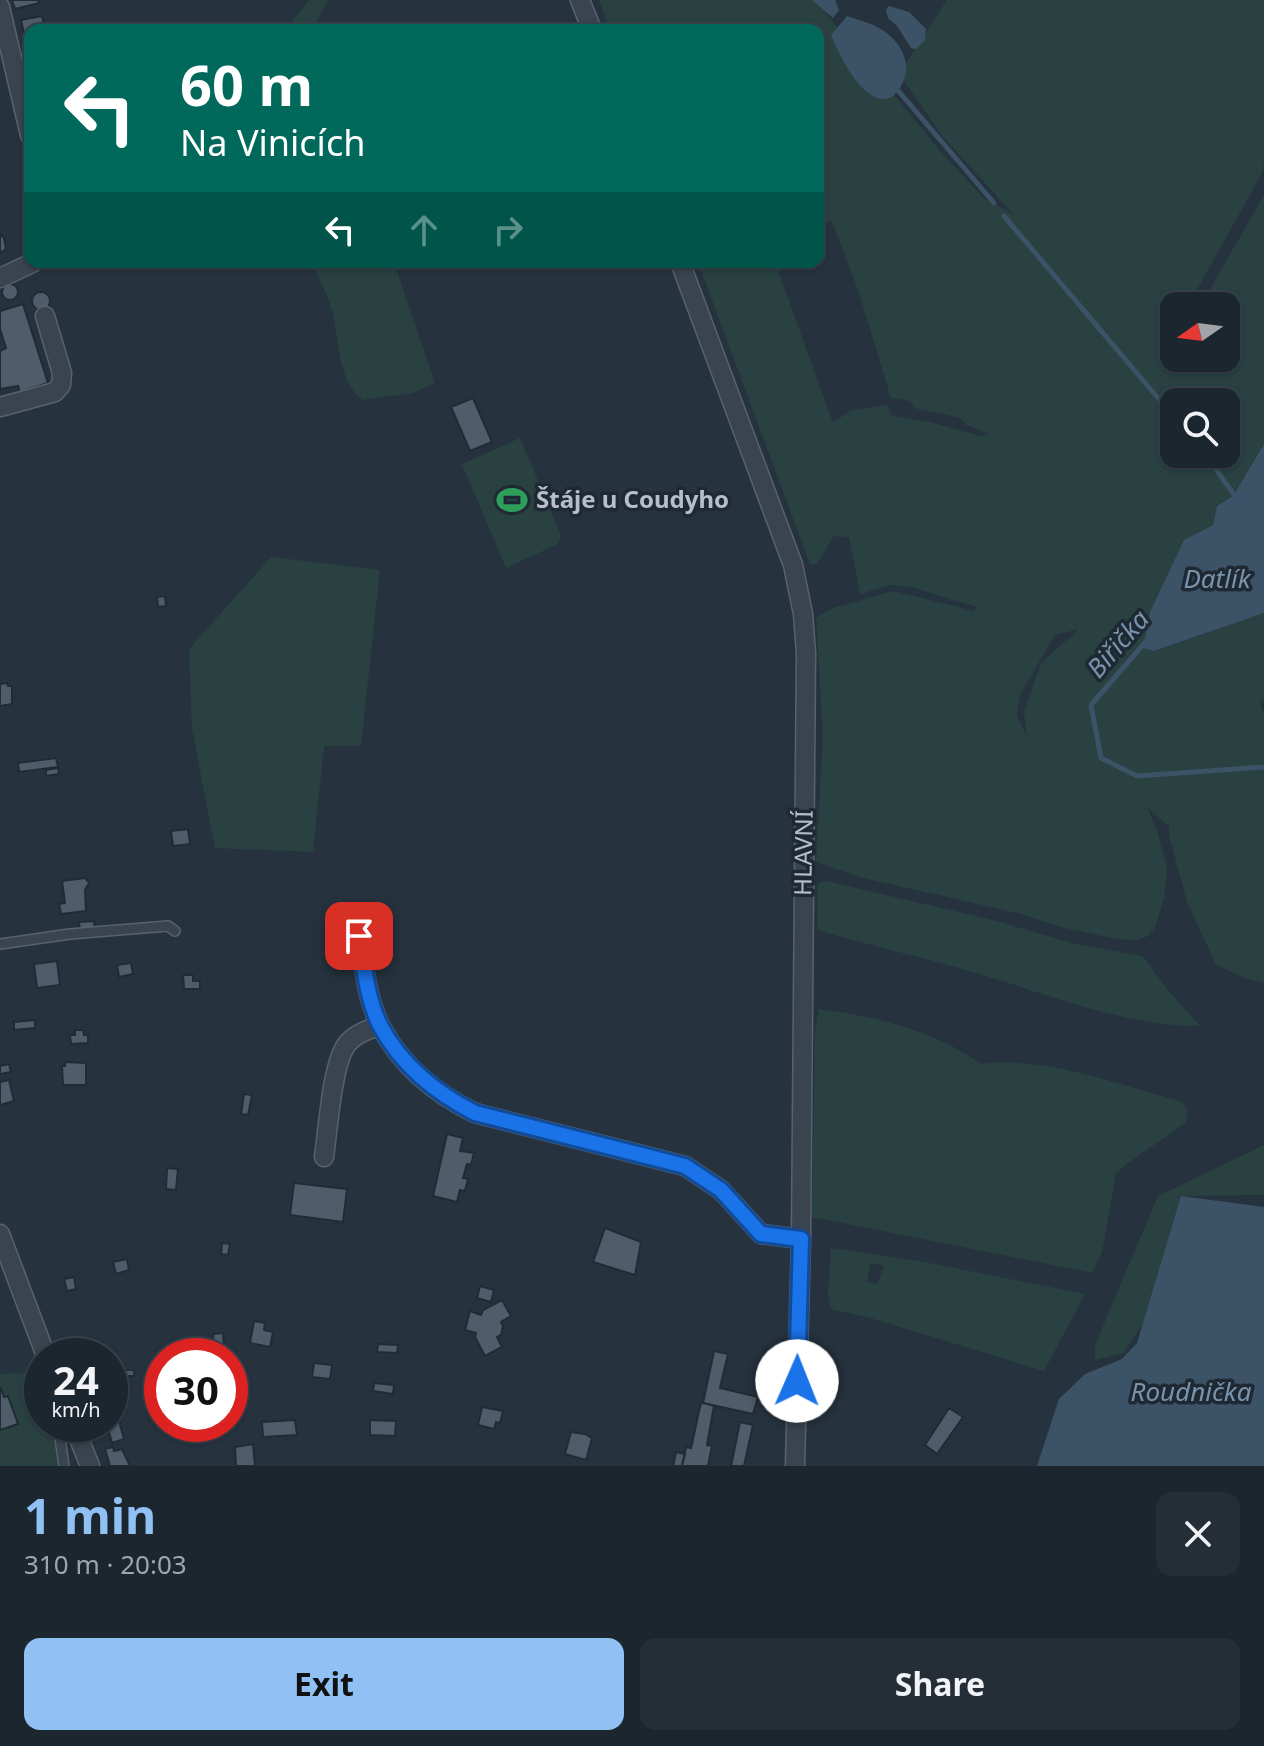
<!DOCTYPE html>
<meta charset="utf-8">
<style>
body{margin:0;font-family:"Noto Sans",sans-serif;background:#252e37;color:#f1f3f6;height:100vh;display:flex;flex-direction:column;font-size:30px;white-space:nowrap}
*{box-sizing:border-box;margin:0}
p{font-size:26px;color:#a0a5aa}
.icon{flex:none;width:44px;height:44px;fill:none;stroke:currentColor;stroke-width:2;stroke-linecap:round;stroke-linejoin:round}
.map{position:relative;height:1466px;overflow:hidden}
.panel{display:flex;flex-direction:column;background:#1c262f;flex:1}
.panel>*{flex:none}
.hud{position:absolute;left:24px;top:24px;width:800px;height:244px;border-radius:16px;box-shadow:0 2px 6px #0004,0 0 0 2px #3a434b;background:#00695c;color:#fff;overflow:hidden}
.needle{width:52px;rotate:256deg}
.buttons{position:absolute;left:1160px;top:292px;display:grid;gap:16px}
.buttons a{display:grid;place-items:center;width:80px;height:80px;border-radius:16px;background:#1c262f;box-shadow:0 2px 6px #0004,0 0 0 2px #3a434b;font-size:40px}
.speed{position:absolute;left:24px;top:1338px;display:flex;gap:16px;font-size:40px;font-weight:700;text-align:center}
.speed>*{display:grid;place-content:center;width:104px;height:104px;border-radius:50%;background:#1c262f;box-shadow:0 2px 6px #0004,0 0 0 2px #3a434b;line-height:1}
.speed small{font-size:20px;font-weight:400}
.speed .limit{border:12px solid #d22;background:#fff;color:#111}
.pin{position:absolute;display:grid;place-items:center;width:68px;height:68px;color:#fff;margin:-34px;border-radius:16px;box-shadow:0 4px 12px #0006}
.me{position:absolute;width:88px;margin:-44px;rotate:1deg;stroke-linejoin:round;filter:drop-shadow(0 0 6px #0008)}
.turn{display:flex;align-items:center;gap:28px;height:168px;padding:0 24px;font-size:36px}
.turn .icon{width:104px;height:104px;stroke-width:2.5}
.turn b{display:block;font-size:56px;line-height:68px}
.lanes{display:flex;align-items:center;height:76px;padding:0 24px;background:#0003;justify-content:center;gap:40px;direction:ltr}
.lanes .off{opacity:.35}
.round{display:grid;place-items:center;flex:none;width:84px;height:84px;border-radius:16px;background:#252e37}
.summary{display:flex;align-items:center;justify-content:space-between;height:136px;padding:0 24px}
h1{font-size:48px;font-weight:700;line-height:60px;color:#90c0f4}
.primary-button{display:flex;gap:16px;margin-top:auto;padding:16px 24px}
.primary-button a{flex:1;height:92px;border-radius:16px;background:#90c0f4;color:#111;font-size:32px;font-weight:700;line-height:92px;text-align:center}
.primary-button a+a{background:#252e37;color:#f1f3f6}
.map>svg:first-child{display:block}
.green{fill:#294141;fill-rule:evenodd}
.water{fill:#3c5267}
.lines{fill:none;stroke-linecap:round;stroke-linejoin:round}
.stream{stroke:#3c5267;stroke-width:5}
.building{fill:#4f5c69;stroke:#212b36;stroke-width:2}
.service-casing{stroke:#58626c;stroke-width:12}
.minor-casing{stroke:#58626c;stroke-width:21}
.service{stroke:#3a444f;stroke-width:9}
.minor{stroke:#3a444f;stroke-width:18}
.route-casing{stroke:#114b97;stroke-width:20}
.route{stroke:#1a73e8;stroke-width:14}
.labels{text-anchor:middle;stroke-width:7;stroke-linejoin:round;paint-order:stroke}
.poi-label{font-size:24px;font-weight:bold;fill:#b6bfc9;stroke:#1f2934;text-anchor:start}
.street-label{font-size:24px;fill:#b6bfc9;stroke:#1f2934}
.water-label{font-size:26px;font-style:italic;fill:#7893ab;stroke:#1f2934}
</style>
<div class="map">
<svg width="1264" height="1466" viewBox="0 0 1264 1466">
<rect width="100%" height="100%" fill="#26333f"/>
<path class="green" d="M309,0H328L317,21L315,30H285Z
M599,0H815L942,153L984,198L1014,215L943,137L899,74L947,0H1264V163L1262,173L1193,297L1202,303L1264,195V444L1233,496L1217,506L1213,525L1143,647L1155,651L1264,613V699L1260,701L1264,715V983L1247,979L1216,965L1187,902L1169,835V827L1147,807L1156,828L1167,867L1164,898L1155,928L1146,937L1137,940L1116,939L1061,927L1021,914L864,878L816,862L823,736L816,618L833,608L894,591L974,611L977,607L911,587L890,585L860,594L849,537L834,536L817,564H810L698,262H775L833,423L851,410L888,405L891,415L930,422L980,436L988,434L967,425L960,418L914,408L910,401L891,398L858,290L832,221L818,225V30H610ZM1174,306H1226V358H1174ZM1174,402H1226V454H1174ZM1079,629L1041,663L1024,712L1027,738L1017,715L1020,695L1055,635Z
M310,262H394L435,383L413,393L363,400C336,380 340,337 331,307C326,291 318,276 310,262Z
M520,438L561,535L558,544L506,568L462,464Z
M271,557L380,570L361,746H324L313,852L215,848L192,729L189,649Z
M826,881L989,919L1076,944L1143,956L1167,989L1200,1026C1129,1028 1042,992 973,972C922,957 870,946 818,930L817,884Z
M819,1009C874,1016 936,1031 981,1064C1043,1055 1119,1085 1181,1101L1188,1110L1186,1122C1163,1140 1138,1154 1116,1173L1102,1252L1092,1273L812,1217L815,1031Z
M1264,1145V1195L1181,1196L1152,1310L1123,1353L1095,1360V1345L1158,1196Z
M831,1248L919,1261L1085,1294L1044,1371L867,1317L831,1309L828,1295ZM871,1263L884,1266L877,1285L867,1282Z
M38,1373L42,1388V1424H51L59,1466H0V1374Z"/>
<path class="water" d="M812,0H835L839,10L833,18Z
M889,6L909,12L926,29L925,40L916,49L911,48L897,26L888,18L886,10Z
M847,16C855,19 863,21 871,24C904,38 920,72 891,98C887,98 882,100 878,98C857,92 839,54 831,35Z
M1264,444V613L1154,651L1143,648L1150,612L1184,540L1213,525L1217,506L1233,496Z
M1181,1196L1264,1207V1466H1037L1059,1399L1085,1374L1122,1359L1137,1343Z"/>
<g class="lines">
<path class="stream" d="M895,87L994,203
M1004,216L1174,417
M1205,454L1237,499
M1148,639L1091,705L1101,758L1137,776L1264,767"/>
</g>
<path class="building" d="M12,0H38L39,3L15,9Z
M42,16L45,30H30V42L26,43L21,20Z
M0,234L4,238L6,249L0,253Z
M2 292a8 8 0 1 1 16 0a8 8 0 1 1-16 0Z
M32 301a9 9 0 1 1 18 0a9 9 0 1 1-18 0Z
M23,304L48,383L20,392L18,386L0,389V351L6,348L0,329V311Z
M473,398L492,442L470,451L451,407Z
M165,596L166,606L158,607L157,597Z
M7,683L8,686H12V704L0,706V684Z
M56,758L58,767L19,772L18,763Z
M58,768L59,774L46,776V770Z
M188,829L190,844L173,846L171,831Z
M85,878L89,883L85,890L86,911L61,914L59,904L65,903L62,881Z
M94,921L95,928L80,930L79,922Z
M57,961L60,985L37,988L34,964Z
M131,963L133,974L119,977L117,965Z
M183,975H193V981H200V989H184Z
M35,1020V1028L14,1030V1022Z
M75,1030H83L84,1035H88V1043L71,1044L70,1035H75Z
M65,1062L86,1063V1085H63L62,1066H65Z
M9,1064L11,1072L0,1074V1066Z
M9,1080L14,1101L0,1105V1082Z
M244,1094L252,1095L248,1115L241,1114Z
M447,1134L463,1138L460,1151L474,1153L471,1165L467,1164L463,1178L468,1179L465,1191L460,1190L457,1202L433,1196Z
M167,1168L178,1169L176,1190L166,1189Z
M294,1183L347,1189L343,1222L290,1215Z
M605,1228L641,1242L635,1275L593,1262Z
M222,1243L230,1244L228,1255L221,1254Z
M127,1259L129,1270L116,1274L113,1262Z
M74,1277L76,1289L67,1291L64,1279Z
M480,1286L494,1290L491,1302L477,1298Z
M502,1300L511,1316L501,1322L503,1326L501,1335L497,1337L502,1347L485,1356L475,1337L476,1333L465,1330L470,1311L481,1315L483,1310Z
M254,1321L265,1323L264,1330L273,1332L270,1347L250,1343Z
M223,1333L224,1346H214L213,1334Z
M378,1344L398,1345L397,1353L377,1352Z
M714,1351L728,1354L720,1388L758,1397L753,1414L703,1403Z
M314,1363L332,1365L330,1379L312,1377Z
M121,1370H134V1376H121Z
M374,1383L394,1385L393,1394L373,1391Z
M0,1386L4,1397L8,1396L18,1424L0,1430Z
M701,1402L714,1406L707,1445L712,1446L708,1466H682L686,1447L691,1448Z
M482,1407L503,1411L500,1423L496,1422L494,1429L478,1425Z
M949,1408L963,1417L937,1454L925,1445Z
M295,1420L297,1435L263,1437L262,1422Z
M370,1420L396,1421L395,1436L370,1435Z
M119,1421L124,1439L112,1443L107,1425Z
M740,1422L753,1425L744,1466H731Z
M571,1432L585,1434L592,1438L586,1460L565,1454Z
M253,1444L255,1466H236L235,1447Z
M113,1447L114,1451L122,1449L130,1466H110L105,1449Z
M676,1452L685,1454L682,1466H673Z"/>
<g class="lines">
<g class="service-casing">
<path id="service" d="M0,944L70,934L168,926L175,931
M58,1424L64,1466"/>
</g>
<g class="minor-casing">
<path id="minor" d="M580,0L592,30
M0,7L30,135
M680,262L793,565L803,614L806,653L801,1239L795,1466
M0,278L34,262
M0,407L55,392L61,385L62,373L45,316
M359,936C364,965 367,1001 381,1027C402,1066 436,1094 475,1113L685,1166L721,1190L761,1234L801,1239
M324,1157C328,1130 332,1063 347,1044C355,1034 368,1029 380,1026
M0,1234L46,1356
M73,1424L90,1466"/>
</g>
<use href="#service" class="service"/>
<use href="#minor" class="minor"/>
</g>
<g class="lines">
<g class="route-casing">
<path id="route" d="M359,936C364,965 367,1001 381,1027C402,1066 436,1093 475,1113L685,1166L721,1190L761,1234L801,1239L797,1381"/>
</g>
<use href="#route" class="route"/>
</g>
<defs>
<g id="stadium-bare" transform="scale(2.4)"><path d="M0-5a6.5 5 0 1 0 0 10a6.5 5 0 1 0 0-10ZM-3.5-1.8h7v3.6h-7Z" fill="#2e9e5b" stroke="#1f2934" stroke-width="2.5" paint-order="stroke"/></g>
</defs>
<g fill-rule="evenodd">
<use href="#stadium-bare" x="512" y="500"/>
</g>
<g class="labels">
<g class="poi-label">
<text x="536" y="508">Štáje u Coudyho</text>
</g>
<g class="street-label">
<text transform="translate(804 853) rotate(-89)" y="8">HLAVNÍ</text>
</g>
<g class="water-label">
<text x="1217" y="588">Datlík</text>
<text transform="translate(1118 644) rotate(-49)" y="9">Biřička</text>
<text x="1191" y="1401">Roudnička</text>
</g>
</g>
</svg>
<div class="buttons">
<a><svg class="needle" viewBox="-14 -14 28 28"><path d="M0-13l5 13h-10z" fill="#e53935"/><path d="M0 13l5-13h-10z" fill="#a0a5aa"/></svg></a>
<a><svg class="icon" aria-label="search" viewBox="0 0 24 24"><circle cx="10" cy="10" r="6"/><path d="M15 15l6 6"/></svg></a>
</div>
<div class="speed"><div>24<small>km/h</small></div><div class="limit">30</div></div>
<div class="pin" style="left:359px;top:936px;background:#d93025"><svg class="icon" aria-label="arrive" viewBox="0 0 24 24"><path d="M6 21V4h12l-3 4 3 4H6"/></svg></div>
<svg class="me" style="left:797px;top:1381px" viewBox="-20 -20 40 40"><circle r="19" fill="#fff"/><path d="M0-13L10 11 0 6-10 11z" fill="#1a73e8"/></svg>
<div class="hud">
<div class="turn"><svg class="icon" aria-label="left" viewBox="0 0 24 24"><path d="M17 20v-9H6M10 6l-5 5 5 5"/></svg><div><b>60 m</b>Na Vinicích</div></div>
<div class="lanes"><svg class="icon" aria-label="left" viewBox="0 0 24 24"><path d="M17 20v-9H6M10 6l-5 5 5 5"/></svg><svg class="icon off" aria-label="ahead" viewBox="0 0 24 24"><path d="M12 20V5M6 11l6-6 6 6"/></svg><svg class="icon off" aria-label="right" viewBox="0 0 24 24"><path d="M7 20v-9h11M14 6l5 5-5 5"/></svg></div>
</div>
</div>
<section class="panel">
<div class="summary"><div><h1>1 min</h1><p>310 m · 20:03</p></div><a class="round"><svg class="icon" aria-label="close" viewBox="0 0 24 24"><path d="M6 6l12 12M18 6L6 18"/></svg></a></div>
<div class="primary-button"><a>Exit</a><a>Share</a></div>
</section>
